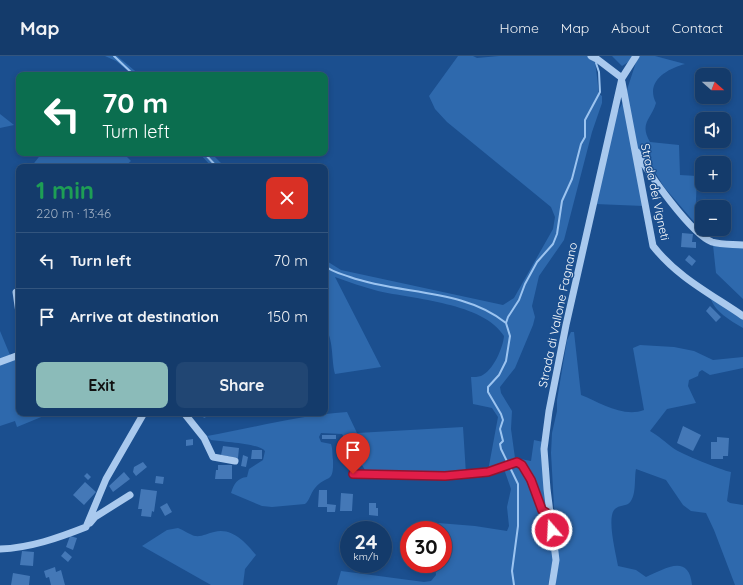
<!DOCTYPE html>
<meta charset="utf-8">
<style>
body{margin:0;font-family:Quicksand,sans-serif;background:#214673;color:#f1f3f6;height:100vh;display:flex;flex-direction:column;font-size:15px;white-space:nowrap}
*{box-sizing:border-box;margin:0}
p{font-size:13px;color:#9dadc1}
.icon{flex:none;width:22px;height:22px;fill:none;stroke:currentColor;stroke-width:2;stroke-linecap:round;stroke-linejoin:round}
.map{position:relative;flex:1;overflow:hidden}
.details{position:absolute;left:16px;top:108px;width:312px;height:252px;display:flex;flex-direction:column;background:#143b6b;border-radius:8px;box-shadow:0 2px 6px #0003,0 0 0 1px #33557e}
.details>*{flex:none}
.hud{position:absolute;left:16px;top:16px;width:312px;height:84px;border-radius:8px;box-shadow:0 2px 6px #0003,0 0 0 1px #33557e;background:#0b6e4f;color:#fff;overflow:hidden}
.needle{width:26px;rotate:111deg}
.controls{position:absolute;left:695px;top:12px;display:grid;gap:8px}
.controls a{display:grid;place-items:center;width:36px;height:36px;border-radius:8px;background:#143b6b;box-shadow:0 2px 6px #0003,0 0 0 1px #33557e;font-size:20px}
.speed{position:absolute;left:340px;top:465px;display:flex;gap:8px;font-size:20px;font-weight:700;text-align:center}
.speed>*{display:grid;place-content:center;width:52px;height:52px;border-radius:50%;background:#143b6b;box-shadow:0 2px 6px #0003,0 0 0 1px #33557e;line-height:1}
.speed small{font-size:10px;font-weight:400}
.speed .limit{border:6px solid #d22;background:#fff;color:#111}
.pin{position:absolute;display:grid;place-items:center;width:34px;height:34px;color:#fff;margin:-41px -17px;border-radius:50% 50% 50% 0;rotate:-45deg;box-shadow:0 0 4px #0007}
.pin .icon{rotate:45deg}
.me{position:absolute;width:44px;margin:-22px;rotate:341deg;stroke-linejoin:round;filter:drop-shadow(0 0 3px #0008)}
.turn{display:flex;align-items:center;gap:14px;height:84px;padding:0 20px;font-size:18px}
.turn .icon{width:52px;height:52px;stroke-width:2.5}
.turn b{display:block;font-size:28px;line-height:34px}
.round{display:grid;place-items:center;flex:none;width:42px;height:42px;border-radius:8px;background:#214673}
.summary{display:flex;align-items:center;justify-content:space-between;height:68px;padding:0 20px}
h1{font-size:24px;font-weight:700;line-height:30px;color:#1e9e55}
.primary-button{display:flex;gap:8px;margin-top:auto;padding:8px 20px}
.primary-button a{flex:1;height:46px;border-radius:8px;background:#8bbbb9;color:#111;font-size:16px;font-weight:700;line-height:46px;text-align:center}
.primary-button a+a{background:#214673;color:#f1f3f6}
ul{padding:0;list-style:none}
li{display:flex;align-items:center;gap:12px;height:56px;padding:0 20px;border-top:1px solid #33557e}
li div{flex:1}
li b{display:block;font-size:15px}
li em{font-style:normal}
header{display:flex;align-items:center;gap:24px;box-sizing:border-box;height:56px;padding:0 20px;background:#143b6b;border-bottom:1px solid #33557e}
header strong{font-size:19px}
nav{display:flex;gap:22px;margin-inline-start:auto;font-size:14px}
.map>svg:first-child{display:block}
.green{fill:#2e69ad}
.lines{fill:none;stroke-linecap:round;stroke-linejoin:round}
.stream{stroke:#9cc4f0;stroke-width:2}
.building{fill:#4478b7}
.minor{stroke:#a9c9ee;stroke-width:7}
.route-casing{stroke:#92132f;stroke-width:10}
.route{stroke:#e11d48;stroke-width:7}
.labels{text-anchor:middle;stroke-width:3;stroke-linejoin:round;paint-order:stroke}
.street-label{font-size:12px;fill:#fff;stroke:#1b4f8f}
</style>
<header>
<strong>Map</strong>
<nav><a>Home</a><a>Map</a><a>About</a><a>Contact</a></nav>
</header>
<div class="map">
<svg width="743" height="529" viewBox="0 0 743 529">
<rect width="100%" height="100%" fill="#1b4f8f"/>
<path class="green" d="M105,0H117L140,19H133L116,5Z
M458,0H473L477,2L499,0H588L595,4L599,38L602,40V47L592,76L564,184L539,220L532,250L535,261L533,269L515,312L500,331L501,337L512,355L511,373L515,402L531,405L534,384L543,386L547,454C535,442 537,422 524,406L488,415L498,361L492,352L473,348L471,321C474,321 478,321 481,320C493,315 503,292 504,280C484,247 413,243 378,235C363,231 349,226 335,221L381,311L335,318C331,303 334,284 325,271V204L341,214L503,249L514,242L553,173L555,161L551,151L447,66L435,53L429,40Z
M612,0H633L630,5L622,10Z
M638,0H655L685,8C667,13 645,25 656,47C651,64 639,67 650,86L679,89L680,119L697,120L695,167L664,131L650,108L643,109L634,99L644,150L595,148L617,57L623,46Z
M0,58L14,69L0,72Z
M42,97H123L131,105L124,111H31Z
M199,97H211L225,111H212Z
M713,189L743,191V243L716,217Z
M710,240L743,263V272C730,264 714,256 710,240Z
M0,275L10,299L0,303Z
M571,276H574L581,339C599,346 623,362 644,354L633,292L640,289L674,291L694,295L713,304L743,301V312L710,319L702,314L699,316L698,320L689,324L688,330L696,347L667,353L650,375C659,380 665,386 673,392C681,398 721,414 731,416L727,445L730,447L743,449V529H735L714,474L706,457L691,455L683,449L666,424L636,413C634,422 637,442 628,448C623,450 617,450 614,454C607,464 616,498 618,510L636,514L646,521C663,514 689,496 692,529H556V486L551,397L552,377L557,355V344L567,284Z
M19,301V357H51L17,371L15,365L0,370V308Z
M347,356L357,377L463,371L466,418L367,417L342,378L321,377L319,381L321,386L331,388C333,394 332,398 333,404C334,429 327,418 315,432C310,438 310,444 305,448L272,451L262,450L231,437C234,428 237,422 247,421L249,413L263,404L265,395C258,387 223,386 211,384L207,380C253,372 300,359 347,356Z
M514,410L522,415L541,460L550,472L554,500L548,529H337L341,515L424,526L431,525L436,519L435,508H443V474H437L438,467L475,470L507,475L509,470L507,451L511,433L504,413Z
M178,472C184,474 190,479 195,480C202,481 208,477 214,476C232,471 246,487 256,499L245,513L243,529H211L142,490L167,474Z"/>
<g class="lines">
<path class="stream" d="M114,0L134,19
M204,97L217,111
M325,210C332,216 342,218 350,221C400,239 463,232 506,267
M514,529L512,515L518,470V428L501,393L500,388L503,385L500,373L503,364L501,358L488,336V331L499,319L506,305L510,280L506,267L508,261L519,244L525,228L537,206L553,188L557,178L562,145L572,123L581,88L585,81V64L600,36L599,16L596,7"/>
</g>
<path class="building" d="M682,177L693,178L692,186H696V192L681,191Z
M689,199L696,205L692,210L685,204Z
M710,250L721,261L716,266L706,255Z
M203,357H206L208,360L204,362L201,358Z
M683,370L701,379L693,395L677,387Z
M322,379H336V383H322Z
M717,381L729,382L728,400H723V403H711V386H717Z
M193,383V389L186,390V384Z
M223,390L239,392L238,402L221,399Z
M252,394H262V403H251Z
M243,399L248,401L246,411L241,410Z
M143,406L147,411L136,420L133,416L134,411Z
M218,409H232V423H215L216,414H218Z
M124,416L130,423L113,436L109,430Z
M87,417L91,421L88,424L84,420Z
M156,420L164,421L163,428L155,427Z
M85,426L96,436L84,449L73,439Z
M141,433L157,435L154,456L152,455L151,461L141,460L142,453H138Z
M319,434H327V448L336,449L335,456H327V451H318Z
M341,437L353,438L352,455H340Z
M167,447L172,456L165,460L160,451Z
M369,447H376V452H378V460L369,459Z
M70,480L77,482L73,494L66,491Z
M22,495L34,496L33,510L20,509Z
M65,495L72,501L68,506L61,500Z
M55,511L56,516L61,514L65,529H51L49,521L46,522L44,515Z
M13,517L30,520L29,529H11Z"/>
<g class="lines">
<path class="minor" d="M591,0L597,3L622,22
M622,26L653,190C677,221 711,238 743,260
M637,96C648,117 691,178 712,186C722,189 733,188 743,189
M19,235L16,236L19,257
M0,306L19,299
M184,357L204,382L213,401L235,405
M353,418L445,420L488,416L517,405L522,409L531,424L542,454L550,459
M90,467L95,461L130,439
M0,493C30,492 58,482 86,471L106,423L144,357
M552,529L556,504L547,433L544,393L549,355L566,269L622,22L636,0"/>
</g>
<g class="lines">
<g class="route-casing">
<path id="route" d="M353,418L445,420L488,416L517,406L522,409L531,424L542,454L550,459L552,474"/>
</g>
<use href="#route" class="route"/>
</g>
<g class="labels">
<g class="street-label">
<text transform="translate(655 136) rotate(78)" y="4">Strada dei Vigneti</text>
<text transform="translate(558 259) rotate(-78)" y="4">Strada di Vallone Fagnano</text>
</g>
</g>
</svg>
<div class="controls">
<a><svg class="needle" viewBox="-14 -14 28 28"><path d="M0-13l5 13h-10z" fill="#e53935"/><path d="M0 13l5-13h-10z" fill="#9dadc1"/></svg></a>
<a><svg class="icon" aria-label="sound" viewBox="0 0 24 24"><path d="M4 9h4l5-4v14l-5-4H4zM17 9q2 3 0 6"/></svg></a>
<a>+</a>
<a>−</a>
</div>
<div class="speed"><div>24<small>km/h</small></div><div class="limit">30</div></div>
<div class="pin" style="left:353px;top:418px;background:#d93025"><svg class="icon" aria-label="arrive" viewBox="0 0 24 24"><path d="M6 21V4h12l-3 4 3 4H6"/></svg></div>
<svg class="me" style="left:552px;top:474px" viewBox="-20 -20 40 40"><circle r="17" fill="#e11d48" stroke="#fff" stroke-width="3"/><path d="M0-11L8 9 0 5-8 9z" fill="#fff"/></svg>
<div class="hud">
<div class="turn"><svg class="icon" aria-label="left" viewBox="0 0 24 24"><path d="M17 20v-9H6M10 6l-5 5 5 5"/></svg><div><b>70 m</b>Turn left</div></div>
</div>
<section class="details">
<div class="summary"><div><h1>1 min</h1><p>220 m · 13:46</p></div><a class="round" style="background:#d93025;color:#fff"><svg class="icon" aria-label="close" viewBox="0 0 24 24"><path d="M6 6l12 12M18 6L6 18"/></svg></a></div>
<ul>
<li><svg class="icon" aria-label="left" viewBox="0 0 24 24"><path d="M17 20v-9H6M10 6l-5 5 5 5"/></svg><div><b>Turn left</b></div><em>70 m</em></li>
<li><svg class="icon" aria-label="arrive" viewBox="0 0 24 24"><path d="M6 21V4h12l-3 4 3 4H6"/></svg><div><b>Arrive at destination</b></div><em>150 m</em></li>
</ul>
<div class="primary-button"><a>Exit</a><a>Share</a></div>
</section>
</div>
